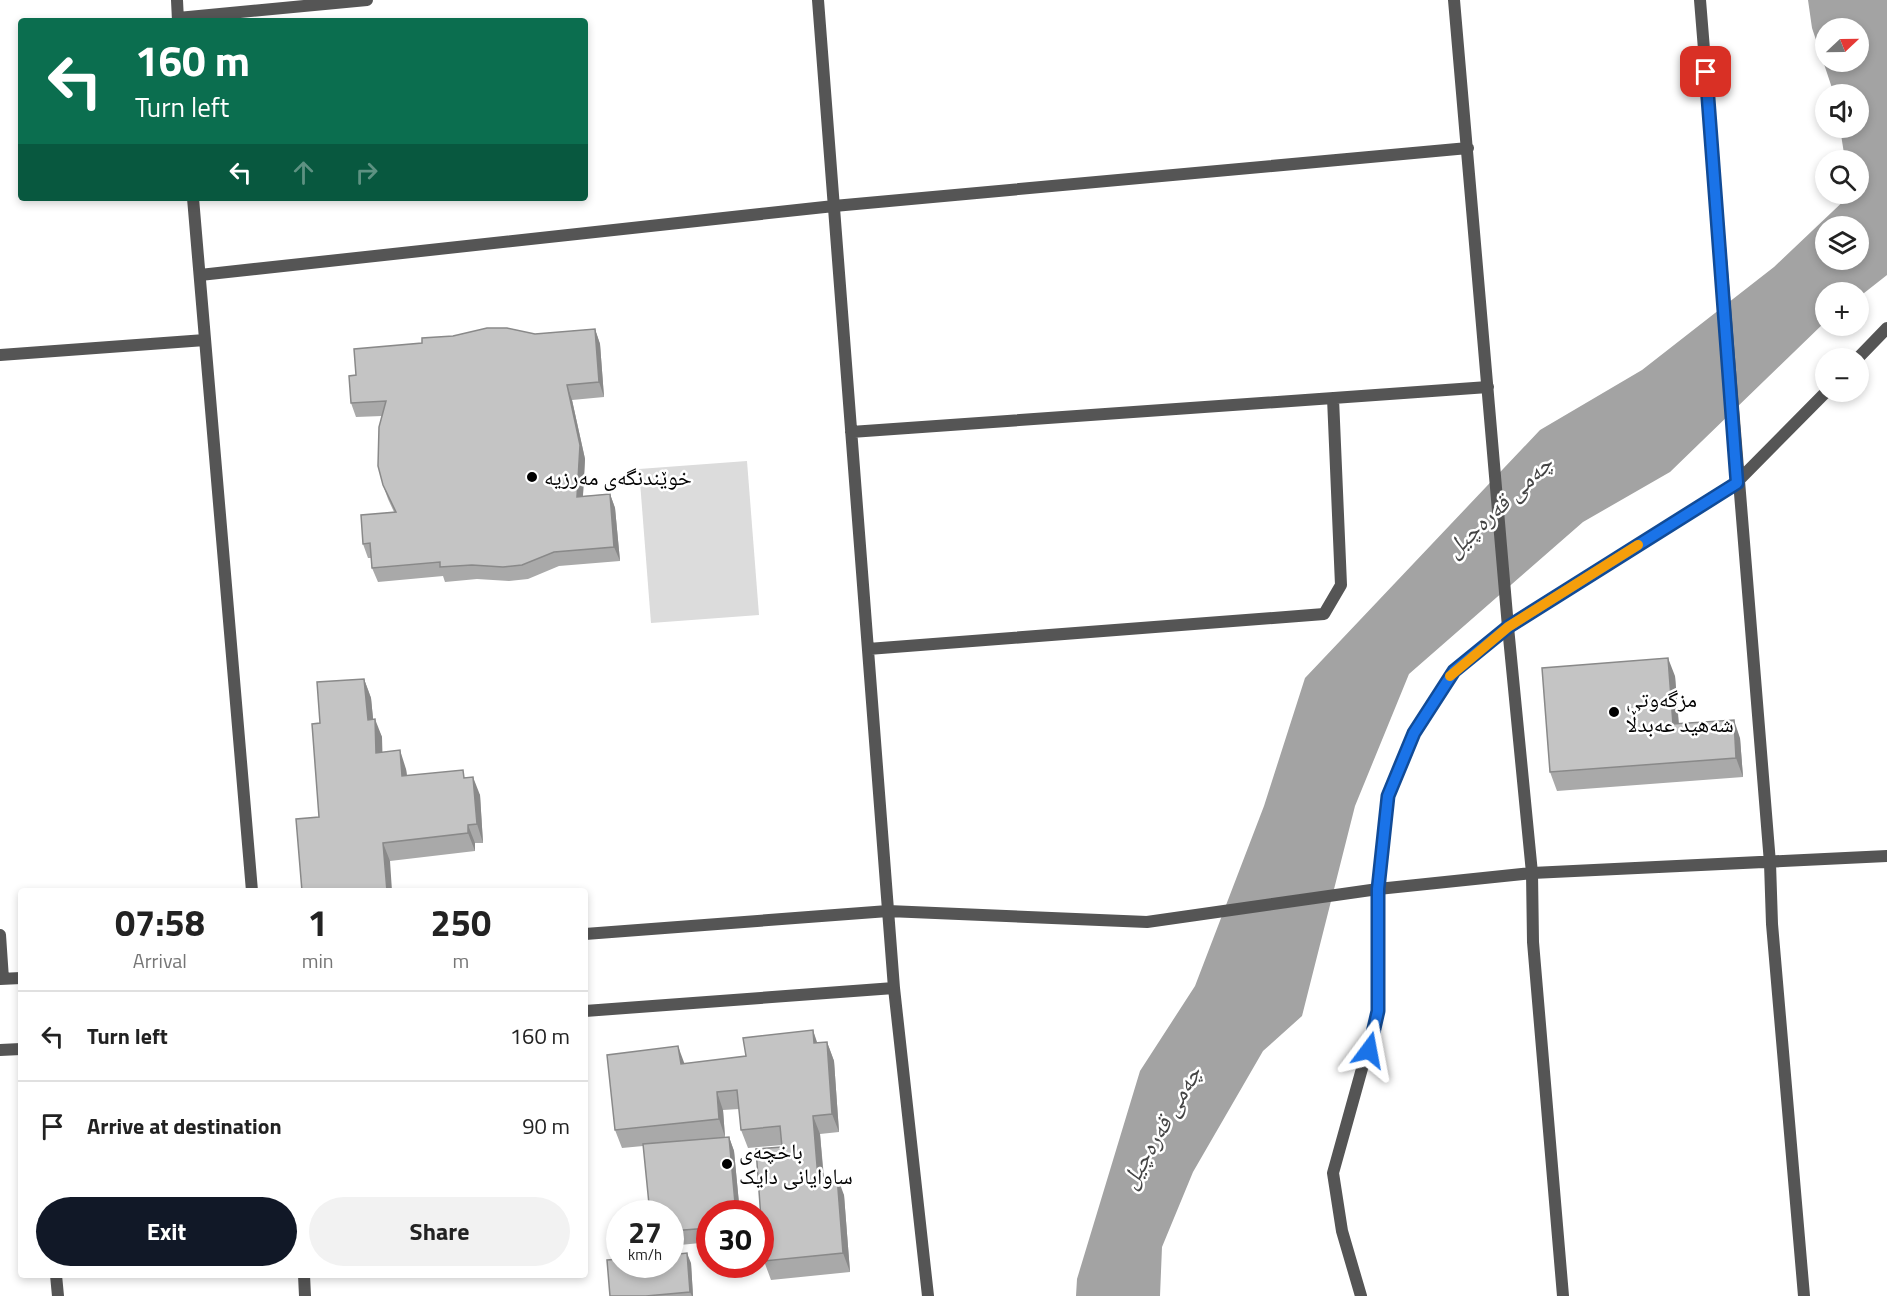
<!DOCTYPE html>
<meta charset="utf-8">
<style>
body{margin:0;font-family:"Titillium Web","Noto Naskh Arabic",sans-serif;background:#f2f2f2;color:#222;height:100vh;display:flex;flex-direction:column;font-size:22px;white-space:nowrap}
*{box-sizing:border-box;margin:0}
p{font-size:20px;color:#767676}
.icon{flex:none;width:33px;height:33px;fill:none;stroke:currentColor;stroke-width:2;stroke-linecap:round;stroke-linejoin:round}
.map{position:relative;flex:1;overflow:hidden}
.details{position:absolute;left:18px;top:888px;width:570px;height:390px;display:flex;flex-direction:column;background:#fff;border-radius:6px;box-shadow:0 3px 9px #0003}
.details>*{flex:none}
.hud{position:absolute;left:18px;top:18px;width:570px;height:183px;border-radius:6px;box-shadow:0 3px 9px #0003;background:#0b6e4f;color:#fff;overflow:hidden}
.needle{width:39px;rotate:68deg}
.fabs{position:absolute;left:1815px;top:18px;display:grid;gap:12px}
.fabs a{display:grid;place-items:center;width:54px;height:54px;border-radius:50%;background:#fff;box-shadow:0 3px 9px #0003;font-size:30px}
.speed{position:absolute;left:606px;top:1200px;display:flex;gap:12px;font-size:30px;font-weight:700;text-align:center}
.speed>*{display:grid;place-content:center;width:78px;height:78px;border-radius:50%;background:#fff;box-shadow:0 3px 9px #0003;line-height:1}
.speed small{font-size:15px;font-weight:400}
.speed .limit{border:9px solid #d22;background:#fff;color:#111}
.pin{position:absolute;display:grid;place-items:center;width:51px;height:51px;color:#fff;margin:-26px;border-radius:12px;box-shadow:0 3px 9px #0006}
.me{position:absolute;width:66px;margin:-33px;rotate:13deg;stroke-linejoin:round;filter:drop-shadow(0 0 4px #0008)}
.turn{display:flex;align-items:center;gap:21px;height:126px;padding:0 18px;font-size:27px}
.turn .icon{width:78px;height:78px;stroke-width:2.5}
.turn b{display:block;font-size:42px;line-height:51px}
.lanes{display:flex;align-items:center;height:57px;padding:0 18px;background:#0003;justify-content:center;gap:30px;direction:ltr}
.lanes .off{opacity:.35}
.eta{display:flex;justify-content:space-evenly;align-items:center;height:102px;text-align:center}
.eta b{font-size:36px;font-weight:700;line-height:42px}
.cta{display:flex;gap:12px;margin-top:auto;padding:12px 18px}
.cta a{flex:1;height:69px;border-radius:36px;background:#111827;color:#fff;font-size:24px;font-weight:700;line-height:69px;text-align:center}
.cta a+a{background:#f2f2f2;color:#222}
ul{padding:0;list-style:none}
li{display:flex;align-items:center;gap:18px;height:90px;padding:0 18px;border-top:2px solid #e0e0e0}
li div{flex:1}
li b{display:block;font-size:22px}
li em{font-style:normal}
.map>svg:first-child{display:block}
.garden{fill:#dcdcdc}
.water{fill:#a3a3a3;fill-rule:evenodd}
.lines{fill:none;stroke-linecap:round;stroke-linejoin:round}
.minor{stroke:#555;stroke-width:12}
.wall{fill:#a9a9a9}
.shaded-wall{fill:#898989}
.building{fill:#c4c4c4;stroke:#898989;stroke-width:1.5}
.route-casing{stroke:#114b97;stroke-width:15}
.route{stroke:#1a73e8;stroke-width:10}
.slow{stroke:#f59e0b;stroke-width:10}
.poi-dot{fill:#000;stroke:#fff;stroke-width:2}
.labels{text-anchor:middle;stroke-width:5;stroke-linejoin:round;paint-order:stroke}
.poi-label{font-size:22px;fill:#000;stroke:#fff;text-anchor:start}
.water-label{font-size:24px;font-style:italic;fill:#444;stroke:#fff}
</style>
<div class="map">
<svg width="1887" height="1296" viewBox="0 0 1887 1296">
<rect width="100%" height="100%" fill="#fff"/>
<path class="garden" d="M747,461L759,615L651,623L639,469Z"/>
<path class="water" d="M1808,0H1887V275L1859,297L1858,292H1826L1825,322L1670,472L1583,522L1409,674L1355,806L1302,1016L1263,1051L1193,1172L1162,1247L1160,1296H1076L1077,1279L1140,1071L1195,986L1264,806L1305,678L1540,430L1642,370L1774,267L1851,194H1858V160H1845L1840,128H1858V94H1834L1812,28ZM1826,28H1858V62H1826ZM1826,226H1858V260H1826Z"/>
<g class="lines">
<path class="minor" d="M177,0L178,21
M818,0L894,988L928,1296
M1454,0L1508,627L1532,873L1533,942L1563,1296
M1700,0L1770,863L1772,924L1804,1296
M178,18L367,0
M193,198L252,891
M200,275L834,206L1468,148
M0,355L205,340
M1858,358L1887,328
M851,432L1488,387
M868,649L1324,614L1341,585L1333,398
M585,934L888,911L1147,922L1378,889L1532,873L1887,856
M0,935L3,979
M0,979L21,978
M585,1011L894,988
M0,1050L21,1049
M56,1275L58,1296
M304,1275L305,1296
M1361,1296L1342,1231L1333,1173L1378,1011V889L1388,796L1414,733L1454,671L1508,627L1737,482L1826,392"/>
</g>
<path class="wall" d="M595,329L600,344L604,397L572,400L585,459L583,496L610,494L615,508L620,561L559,566L528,579L509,581L477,579L445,582L443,576L378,582L372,568L371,558H368L363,544L394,512L388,499L383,485L382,416L356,417L351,403L356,375L535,334Z
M1675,676L1679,724L1740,738L1743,777L1557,791L1550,772Z
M364,679L371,698L373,719L382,737V752L406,769L407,775L466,778L480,795L483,843H475V851L390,861L319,817Z
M827,1042L834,1061L839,1132L820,1134L824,1177L844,1195L850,1272L771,1280L764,1261L782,1145L748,1148L741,1130L739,1109L723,1110L725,1137H729L734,1151L740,1214H710V1242L670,1246V1214L643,1146L622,1148L615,1130L685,1064L746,1056L818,1043Z
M691,1263L693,1296H610Z"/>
<path class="shaded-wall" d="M595,329L600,344L604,397L599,382Z
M567,385L572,400L585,459L582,511L577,497Z
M610,494L615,508L620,561L614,547Z
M1668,658L1675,676L1680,743L1673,724Z
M364,679L371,698L375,738L368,720Z
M375,719L382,737L383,772L376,753Z
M1734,720L1740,738L1743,777L1736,758Z
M400,750L406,769L409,794L402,776Z
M473,777L480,795L483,843L477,824Z
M468,825L475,843V851L468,833Z
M383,843L390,861L392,891H387Z
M813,1030L819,1048L814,1043Z
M827,1042L834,1061L839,1132L832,1114Z
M678,1046L685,1065L681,1064Z
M717,1092L723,1110L725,1137L719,1119Z
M813,1116L820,1134L825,1196L818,1178Z
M729,1137L734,1151L740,1214H736Z
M837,1176L844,1195L850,1272L843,1253Z
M687,1253L691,1263L693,1296H692L690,1292Z"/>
<path class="building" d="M487,328H507L535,334L595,329L599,382L567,385L580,445L577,497L610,494L614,547L554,552L522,565L503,567L472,565L440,567V562L372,568L370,543L363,544L361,515L396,512L383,485L378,466L379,427L386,401L351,403L349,376L356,375L354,349L422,343V338L453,336Z
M1668,658L1673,724L1734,720L1736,758L1550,772L1542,668Z
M364,679L368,720L375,719L376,753L400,750L402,776L463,770L464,778L473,777L477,824L468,825V833L383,843L387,891H302L296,819L319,817L312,724L320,723L317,682Z
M813,1030L814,1043L827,1042L832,1114L813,1116L818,1178L837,1176L843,1253L764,1261L756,1149L782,1147L780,1126L741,1130L737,1090L717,1092L719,1119L615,1130L607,1055L678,1046L681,1064L746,1056L743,1038Z
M729,1137L736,1214H710V1228L670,1231V1214H650L643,1144Z
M687,1253L690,1292L646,1296H610L607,1260L620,1259V1264H670V1255Z"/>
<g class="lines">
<g class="route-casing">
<path id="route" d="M1369,1050L1378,1011V889L1388,796L1414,733L1454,671L1508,627L1737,483L1706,72"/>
</g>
<use href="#route" class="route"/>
<path class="slow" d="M1450,676L1508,627L1638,545"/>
</g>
<g class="poi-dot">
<circle cx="532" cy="477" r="6"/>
<circle cx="1614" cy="712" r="6"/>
<circle cx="727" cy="1164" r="6"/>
</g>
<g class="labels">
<g class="poi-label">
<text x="544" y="485">خوێندنگەی مەرزیە</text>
<text x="1626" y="707">مزگەوتی<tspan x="1626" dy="25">شەهید عەبدڵا</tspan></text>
<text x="739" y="1159">باخچەی<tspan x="739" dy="25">ساوایانی دایک</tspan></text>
</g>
<g class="water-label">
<text transform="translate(1499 506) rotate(-43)" y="8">چەمی قەرەچیل</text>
<text transform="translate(1161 1127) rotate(-60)" y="8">چەمی قەرەچیل</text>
</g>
</g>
</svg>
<div class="fabs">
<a><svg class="needle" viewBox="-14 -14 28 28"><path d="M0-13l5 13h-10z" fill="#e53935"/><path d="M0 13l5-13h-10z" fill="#767676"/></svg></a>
<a><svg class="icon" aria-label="sound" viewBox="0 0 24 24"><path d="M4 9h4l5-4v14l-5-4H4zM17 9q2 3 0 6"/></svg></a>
<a><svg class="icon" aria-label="search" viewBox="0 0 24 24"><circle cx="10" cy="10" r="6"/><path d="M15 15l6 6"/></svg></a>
<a><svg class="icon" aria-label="layers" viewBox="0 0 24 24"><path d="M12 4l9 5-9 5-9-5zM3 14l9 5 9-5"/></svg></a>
<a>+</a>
<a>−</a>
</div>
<div class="speed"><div>27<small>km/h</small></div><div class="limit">30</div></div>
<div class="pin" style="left:1706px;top:72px;background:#d93025"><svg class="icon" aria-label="arrive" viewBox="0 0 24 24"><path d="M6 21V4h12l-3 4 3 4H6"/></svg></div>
<svg class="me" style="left:1369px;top:1050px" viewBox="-20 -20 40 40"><path d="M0-17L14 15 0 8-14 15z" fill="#1a73e8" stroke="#fff" stroke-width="4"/></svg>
<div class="hud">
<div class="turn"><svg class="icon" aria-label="left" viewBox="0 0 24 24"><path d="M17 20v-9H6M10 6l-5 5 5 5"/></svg><div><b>160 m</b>Turn left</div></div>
<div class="lanes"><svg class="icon" aria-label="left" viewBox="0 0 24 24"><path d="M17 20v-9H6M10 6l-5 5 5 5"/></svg><svg class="icon off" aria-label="ahead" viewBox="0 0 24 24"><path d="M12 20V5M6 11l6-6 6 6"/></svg><svg class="icon off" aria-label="right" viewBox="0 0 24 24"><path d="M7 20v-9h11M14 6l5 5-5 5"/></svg></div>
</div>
<section class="details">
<div class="eta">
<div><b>07:58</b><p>Arrival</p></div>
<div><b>1</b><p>min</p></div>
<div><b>250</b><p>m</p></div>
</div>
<ul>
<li><svg class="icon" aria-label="left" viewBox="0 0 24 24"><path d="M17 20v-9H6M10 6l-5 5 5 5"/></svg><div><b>Turn left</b></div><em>160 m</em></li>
<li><svg class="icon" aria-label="arrive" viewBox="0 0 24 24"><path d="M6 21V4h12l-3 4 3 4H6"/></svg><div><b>Arrive at destination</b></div><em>90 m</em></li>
</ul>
<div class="cta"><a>Exit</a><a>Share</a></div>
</section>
</div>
